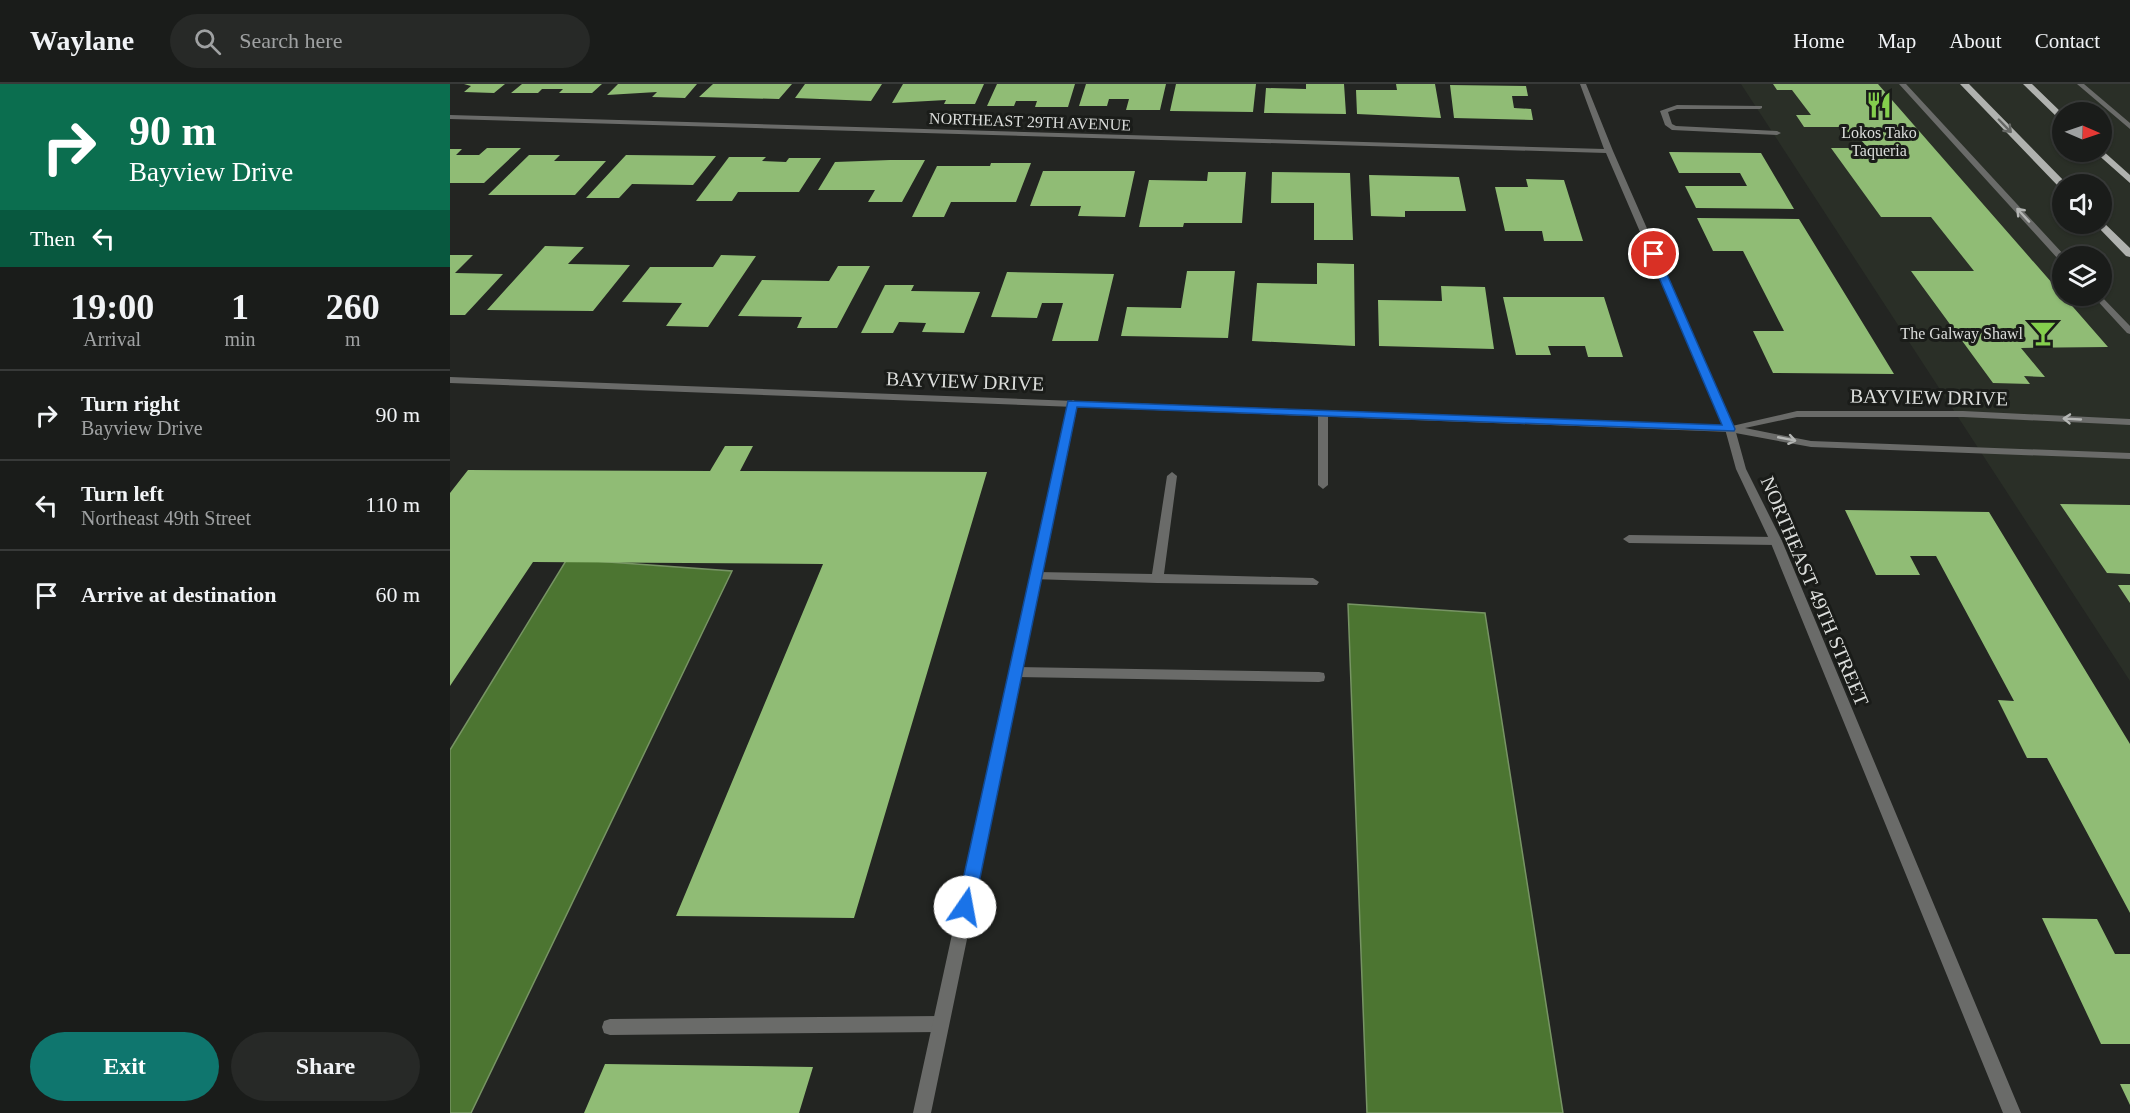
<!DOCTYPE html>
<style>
body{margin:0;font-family:Georgia,serif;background:#272927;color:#f1f3f6;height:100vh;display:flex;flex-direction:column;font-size:22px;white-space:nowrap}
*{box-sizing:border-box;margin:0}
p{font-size:20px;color:#9fa1a2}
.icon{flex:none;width:33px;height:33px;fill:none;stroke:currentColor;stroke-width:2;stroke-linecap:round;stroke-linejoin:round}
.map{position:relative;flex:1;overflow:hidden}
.panel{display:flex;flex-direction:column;background:#1a1c1a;width:450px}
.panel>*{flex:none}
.guide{background:#0b6e4f;color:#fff;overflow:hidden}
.needle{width:39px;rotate:92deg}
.tools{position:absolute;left:1602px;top:18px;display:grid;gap:12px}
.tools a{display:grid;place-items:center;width:60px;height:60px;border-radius:50%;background:#1a1c1a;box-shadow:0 2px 4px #0004,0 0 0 2px #383a39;font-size:30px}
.pin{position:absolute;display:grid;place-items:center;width:51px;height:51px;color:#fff;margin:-26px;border:3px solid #fff;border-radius:50%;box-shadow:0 2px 6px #0007}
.me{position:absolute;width:66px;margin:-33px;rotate:12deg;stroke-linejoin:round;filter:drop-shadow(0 0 4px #0008)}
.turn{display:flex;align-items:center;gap:21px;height:126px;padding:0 30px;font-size:27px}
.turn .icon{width:78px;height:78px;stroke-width:2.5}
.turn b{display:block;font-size:42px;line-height:51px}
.then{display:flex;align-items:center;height:57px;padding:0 30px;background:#0003;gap:12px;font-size:22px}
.eta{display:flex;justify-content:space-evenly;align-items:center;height:102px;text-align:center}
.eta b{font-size:36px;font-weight:600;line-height:42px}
.action{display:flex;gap:12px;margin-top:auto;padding:12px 30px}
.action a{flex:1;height:69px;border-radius:36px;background:#0f766e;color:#fff;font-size:24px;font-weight:600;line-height:69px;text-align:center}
.action a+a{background:#272927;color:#f1f3f6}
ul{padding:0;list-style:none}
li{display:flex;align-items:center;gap:18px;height:90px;padding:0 30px;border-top:2px solid #383a39}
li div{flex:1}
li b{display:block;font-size:22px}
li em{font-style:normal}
header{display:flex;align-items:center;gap:36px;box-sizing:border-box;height:84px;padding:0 30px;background:#1a1c1a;border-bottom:2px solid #383a39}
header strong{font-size:28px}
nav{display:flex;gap:33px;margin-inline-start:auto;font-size:21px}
.search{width:420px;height:54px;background:#272927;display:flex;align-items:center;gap:15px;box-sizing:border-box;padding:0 21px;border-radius:33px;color:#9fa1a2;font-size:22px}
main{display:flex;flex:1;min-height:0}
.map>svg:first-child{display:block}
.built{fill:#2a2f27;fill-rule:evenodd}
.water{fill:#4c7531;stroke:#779464;stroke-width:1.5}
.building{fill:#90bc75}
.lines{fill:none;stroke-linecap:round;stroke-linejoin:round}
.service{fill:#6a6b69;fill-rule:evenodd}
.minor{fill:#6a6b69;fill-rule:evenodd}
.tertiary{fill:#6a6b69;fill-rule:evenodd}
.primary{fill:#b0b2af;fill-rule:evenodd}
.oneway{stroke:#656764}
.oneway2{stroke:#b4b6b4}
.route{fill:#1a73e8;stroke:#114b97;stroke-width:1.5}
.labels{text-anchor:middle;stroke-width:6;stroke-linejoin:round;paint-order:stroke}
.far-street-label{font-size:16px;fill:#dcdedc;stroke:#1a1c19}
.far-poi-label{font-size:16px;fill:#dcdedc;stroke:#1a1c19}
.street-label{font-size:20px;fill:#dcdedc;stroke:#1a1c19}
</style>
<header>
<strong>Waylane</strong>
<div class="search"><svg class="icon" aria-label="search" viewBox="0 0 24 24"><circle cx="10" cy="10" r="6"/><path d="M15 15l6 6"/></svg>Search here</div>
<nav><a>Home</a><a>Map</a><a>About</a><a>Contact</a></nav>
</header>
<main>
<section class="panel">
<div class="guide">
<div class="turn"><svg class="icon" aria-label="right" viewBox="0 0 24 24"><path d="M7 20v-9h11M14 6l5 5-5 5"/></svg><div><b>90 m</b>Bayview Drive</div></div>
<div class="then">Then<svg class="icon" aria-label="left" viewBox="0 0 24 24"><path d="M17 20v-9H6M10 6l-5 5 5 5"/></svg></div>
</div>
<div class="eta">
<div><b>19:00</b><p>Arrival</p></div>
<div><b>1</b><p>min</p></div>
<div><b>260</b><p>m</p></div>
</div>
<ul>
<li><svg class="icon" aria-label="right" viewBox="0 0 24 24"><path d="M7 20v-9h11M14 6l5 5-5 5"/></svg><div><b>Turn right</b><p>Bayview Drive</p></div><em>90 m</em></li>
<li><svg class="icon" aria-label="left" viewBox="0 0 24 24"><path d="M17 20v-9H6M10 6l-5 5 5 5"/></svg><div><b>Turn left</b><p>Northeast 49th Street</p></div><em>110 m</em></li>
<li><svg class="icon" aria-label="arrive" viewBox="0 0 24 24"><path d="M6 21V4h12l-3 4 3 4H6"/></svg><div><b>Arrive at destination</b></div><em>60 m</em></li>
</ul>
<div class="action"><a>Exit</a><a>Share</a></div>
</section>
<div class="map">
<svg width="1680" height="1029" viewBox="0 0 1680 1029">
<rect width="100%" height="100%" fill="#232522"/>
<path class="built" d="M1291,0H1680V597ZM1612,28H1652V68H1612ZM1612,100H1652V140H1612ZM1612,172H1652V212H1612Z"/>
<path class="water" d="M117,475L282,487L21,1029H0V666Z
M898,520L1035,529L1113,1029H917Z"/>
<path class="building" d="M14,0H55L44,9L14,8L21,2Z
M72,0H152L142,9H109L113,5H92L88,9H61Z
M168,0H247L235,14L202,13L207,8L157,11Z
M263,0H342L329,15L249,13Z
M355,0H432L421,17L345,14Z
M453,0H534L525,20H494L496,16L442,19Z
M547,0H625L618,23H585L587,17H566L564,22H537Z
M636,0H716L710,26H676L679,15H659L657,22H629Z
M726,0H806L803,28L720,27Z
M856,0H894L896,30L814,29L816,4L856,5Z
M946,0H985L991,34L907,30L906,6H947Z
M1323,0H1428L1658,263L1571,264L1595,293L1574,292L1580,300L1543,299L1461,187H1524L1481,133H1431L1381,64H1418L1410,55H1398L1389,43H1354L1346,31H1361L1342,6H1327Z
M1000,1L1076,2L1078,12H1062L1064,24L1081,25L1083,36L1004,34Z
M37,64H71L34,99H0V65H12L6,71H29Z
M1219,68L1311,69L1344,125L1246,124L1235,102H1297L1290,89H1229Z
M79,71H110L104,77H156L125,111H38Z
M176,71L266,72L243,101L182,100L169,114H136Z
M279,73H316L312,77L336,78L339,74H371L349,108H288L282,117H246Z
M440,76H475L452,118H418L425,106H368L385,78Z
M541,79H581L566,118H501L494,133H462L487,82H540Z
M593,87H685L675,133L628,132L631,122H580Z
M758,88H796L792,139H734L733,143H689L699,96L757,97Z
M822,88L900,89L903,156H864V119H821Z
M919,91L1009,93L1016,127H955V133L921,132Z
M1076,95L1114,96L1133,157H1094L1092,147H1055L1045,103H1078Z
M1247,134L1349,135L1444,290L1323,289L1303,247H1334L1293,167H1263Z
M95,162L134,163L118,180L180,181L143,227L37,226Z
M0,171H23L5,189L53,190L15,231H0Z
M271,171L306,172L258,243L216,242L232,219L172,218L200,183H263Z
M867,179L904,180L905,262L802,257L807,199L867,200Z
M388,182H420L387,244H347L352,233L288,232L312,196L379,197Z
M737,187H785L778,254L671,252L677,223L731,224Z
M557,188L664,190L648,257H602L613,219H592L587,234L541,233Z
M435,201H464L461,207L530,208L514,249L472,248L476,239L449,238L443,249H411Z
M991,202L1035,203L1044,265L929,262L928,216L992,217Z
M1053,213H1154L1173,273H1138L1135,262H1098L1101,271H1066Z
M275,362H303L290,387L537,388L404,834L226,832L373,480L83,478L0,602V409L18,386L260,387Z
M1610,420L1680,421V490L1657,489Z
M1395,426L1539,428L1680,660V829L1597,674H1577L1548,616L1564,617L1486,472H1460L1470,491H1426Z
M1668,501H1680V519Z
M1592,834L1647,835L1665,870H1680V960H1651Z
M155,980L363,983L349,1029H134Z
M1670,1000H1680V1021Z"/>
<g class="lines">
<path class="service" d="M1449,0H1456L1615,172H1612V176H1609Z
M1627,0H1634L1680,39V45Z
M1227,21L1312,22V24L1310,25H1227L1218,28L1222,40L1226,42L1327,47L1331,49L1327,51L1222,46L1215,41L1210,27Z
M1643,212H1651L1680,242V250L1677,249Z
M873,326L878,329V401L873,405L868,401V329Z
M722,388L727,392L714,490L863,494L869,498L867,501L707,499L582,495L580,492L582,489L586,488L702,490L717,392Z
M1179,451L1326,453L1332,457L1326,461L1179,459L1173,455Z
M565,583L869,588L874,589L875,593L874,597L869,598L565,593L560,592L559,588L560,584Z
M491,932L497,934L499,940L497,946L491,948L160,951L154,949L152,943L154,937L160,935Z"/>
<path class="minor" d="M1130,0H1136L1163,67L1285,345L1296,385L1332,457L1571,1029H1553L1320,457L1286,385L1275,345L1156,69L0,35V31L1154,65Z
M623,316L628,319L481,1029H463L618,319Z"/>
<path class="tertiary" d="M0,293L1282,342L1347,327H1513L1680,335V341L1513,333H1347L1295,344L1361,357L1680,369V375L1361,363L1280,348L0,299Z"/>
<path class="primary" d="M1510,0H1519L1617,100H1612V104L1609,103Z
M1573,0H1582L1612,29V36L1609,35Z
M1652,66L1680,91V99L1645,68Z
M1652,137L1680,164V173L1676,172L1645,140H1652Z"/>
</g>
<defs><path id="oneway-shaft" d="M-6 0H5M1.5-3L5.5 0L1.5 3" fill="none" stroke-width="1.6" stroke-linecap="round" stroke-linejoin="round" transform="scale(1.5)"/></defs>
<use class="oneway" href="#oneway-shaft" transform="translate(1555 42) rotate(46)"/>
<g class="oneway2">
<use href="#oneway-shaft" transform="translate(1573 131) rotate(-133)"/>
<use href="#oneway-shaft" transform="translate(1622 335) rotate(-177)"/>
<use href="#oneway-shaft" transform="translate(1337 355) rotate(11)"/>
</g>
<path class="route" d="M1200,168L1208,170L1285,345L1284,347L627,323L524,823L521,829L515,831L509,829L507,823L618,317L1272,341L1199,170Z"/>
<defs>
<g id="restaurant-bare" transform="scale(2.07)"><path d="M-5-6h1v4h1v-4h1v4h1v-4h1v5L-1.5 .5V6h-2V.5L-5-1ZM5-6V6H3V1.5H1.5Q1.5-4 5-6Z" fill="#84cf4d" stroke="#1a1c19" stroke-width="2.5" paint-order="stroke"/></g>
<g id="bar-bare" transform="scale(2.07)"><path d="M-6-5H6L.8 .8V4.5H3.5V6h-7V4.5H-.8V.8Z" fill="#84cf4d" stroke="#1a1c19" stroke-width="2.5" paint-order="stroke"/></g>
</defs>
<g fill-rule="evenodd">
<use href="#restaurant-bare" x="1429" y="21"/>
<use href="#bar-bare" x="1593" y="249"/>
</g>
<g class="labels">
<g class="far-street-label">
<text transform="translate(580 37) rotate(2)" y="6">NORTHEAST 29TH AVENUE</text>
</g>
<g class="far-poi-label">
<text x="1429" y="54">Lokos Tako<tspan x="1429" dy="18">Taqueria</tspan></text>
<text x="1573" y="255" text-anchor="end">The Galway Shawl</text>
</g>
<g class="street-label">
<text transform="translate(515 297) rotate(2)" y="7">BAYVIEW DRIVE</text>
<text transform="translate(1479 313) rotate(1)" y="7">BAYVIEW DRIVE</text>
<text transform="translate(1365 507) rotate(67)" y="7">NORTHEAST 49TH STREET</text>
</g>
</g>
</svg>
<div class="tools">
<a><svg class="needle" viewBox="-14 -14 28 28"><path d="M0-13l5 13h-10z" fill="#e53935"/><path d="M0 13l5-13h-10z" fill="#9fa1a2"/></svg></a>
<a><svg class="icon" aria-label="sound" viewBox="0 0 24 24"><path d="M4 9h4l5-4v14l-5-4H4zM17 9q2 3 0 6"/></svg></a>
<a><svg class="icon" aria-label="layers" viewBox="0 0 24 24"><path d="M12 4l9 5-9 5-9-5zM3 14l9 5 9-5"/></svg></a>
</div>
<div class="pin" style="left:1204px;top:170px;background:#d93025"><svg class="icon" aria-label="arrive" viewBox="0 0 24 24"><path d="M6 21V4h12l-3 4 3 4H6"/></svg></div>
<svg class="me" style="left:515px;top:823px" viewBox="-20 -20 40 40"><circle r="19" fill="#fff"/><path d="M0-13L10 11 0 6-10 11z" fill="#1a73e8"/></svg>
</div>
</main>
